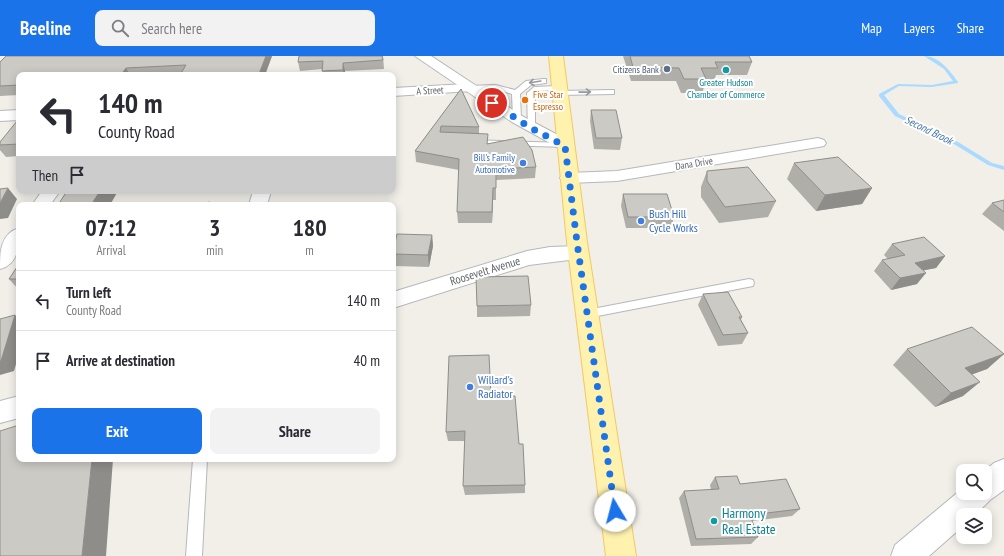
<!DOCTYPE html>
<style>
body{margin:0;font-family:"PT Sans Narrow",sans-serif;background:#f2f2f3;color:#2b2b33;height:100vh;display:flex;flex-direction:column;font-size:15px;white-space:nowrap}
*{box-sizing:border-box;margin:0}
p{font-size:13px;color:#7c7c81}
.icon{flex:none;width:22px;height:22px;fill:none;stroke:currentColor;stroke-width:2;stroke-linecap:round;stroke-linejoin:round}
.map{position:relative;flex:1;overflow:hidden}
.side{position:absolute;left:16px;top:146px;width:380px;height:260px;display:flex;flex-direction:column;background:#fff;border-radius:8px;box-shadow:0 2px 10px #0003}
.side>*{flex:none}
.banner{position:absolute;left:16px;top:16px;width:380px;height:122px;border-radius:8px;box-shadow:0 2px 10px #0003;background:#fff;color:#2b2b33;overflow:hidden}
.buttons{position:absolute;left:956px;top:408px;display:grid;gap:8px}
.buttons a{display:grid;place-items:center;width:36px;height:36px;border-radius:8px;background:#fff;box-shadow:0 2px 10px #0003;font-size:20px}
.pin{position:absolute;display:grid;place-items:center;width:34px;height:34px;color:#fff;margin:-17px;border:2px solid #fff;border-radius:50%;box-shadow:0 1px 4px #0007}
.me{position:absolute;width:44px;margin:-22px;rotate:352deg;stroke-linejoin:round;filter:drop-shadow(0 0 3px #0008)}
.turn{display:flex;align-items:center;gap:14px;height:84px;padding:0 16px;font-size:18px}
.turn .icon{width:52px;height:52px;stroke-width:2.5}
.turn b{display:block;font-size:28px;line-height:34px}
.then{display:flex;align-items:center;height:38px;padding:0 16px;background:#0003;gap:8px;font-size:15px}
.eta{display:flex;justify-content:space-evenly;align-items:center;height:68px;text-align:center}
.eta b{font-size:24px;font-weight:800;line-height:28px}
.primary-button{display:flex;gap:8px;margin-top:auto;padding:8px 16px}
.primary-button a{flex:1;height:46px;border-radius:8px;background:#1a73e8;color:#fff;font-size:16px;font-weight:800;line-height:46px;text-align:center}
.primary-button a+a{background:#f2f2f3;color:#2b2b33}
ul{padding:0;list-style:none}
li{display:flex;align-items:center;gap:12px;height:60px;padding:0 16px;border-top:1px solid #e1e1e2}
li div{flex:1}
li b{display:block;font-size:15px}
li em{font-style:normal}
header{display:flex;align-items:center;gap:24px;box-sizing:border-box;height:56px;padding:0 20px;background:#1a73e8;color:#fff}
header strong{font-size:19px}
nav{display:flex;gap:22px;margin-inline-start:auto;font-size:14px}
.search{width:280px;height:36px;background:#f2f2f3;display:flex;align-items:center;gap:10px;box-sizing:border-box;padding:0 14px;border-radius:8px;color:#7c7c81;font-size:15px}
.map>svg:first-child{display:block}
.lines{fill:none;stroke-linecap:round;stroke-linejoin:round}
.stream{fill:#aadaff;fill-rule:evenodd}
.service-casing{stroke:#b5b8bc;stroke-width:2}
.minor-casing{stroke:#b5b8bc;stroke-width:2}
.tertiary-casing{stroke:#b5b8bc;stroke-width:2}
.primary-casing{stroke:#f2c960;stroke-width:2}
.service{fill:#fff;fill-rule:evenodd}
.minor{fill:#fff;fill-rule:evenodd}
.tertiary{fill:#fff;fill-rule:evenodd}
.primary{fill:#fff2af;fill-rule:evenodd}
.wall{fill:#afaea9}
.shaded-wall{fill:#8f8d8a}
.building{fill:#cccac5;stroke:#8f8d8a}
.oneway{stroke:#979a9d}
.route{stroke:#1a73e8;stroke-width:7;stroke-dasharray:0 12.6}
.service-dot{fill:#5c6f8a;stroke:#fff;stroke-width:1.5}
.culture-dot{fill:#0f9aa8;stroke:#fff;stroke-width:1.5}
.food-dot{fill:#e8710a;stroke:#fff;stroke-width:1.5}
.shop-dot{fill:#3f7fe0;stroke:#fff;stroke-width:1.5}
.labels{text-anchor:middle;stroke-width:4;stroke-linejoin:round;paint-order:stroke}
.far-service-label{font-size:10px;fill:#4e5e75;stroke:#fff;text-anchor:end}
.far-culture-label{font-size:10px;fill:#0d838f;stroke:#fff}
.far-street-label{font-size:10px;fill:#5f6368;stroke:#fff}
.far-food-label{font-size:10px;fill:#c56008;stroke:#fff;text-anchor:start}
.far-shop-label{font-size:10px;fill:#366cbe;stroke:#fff;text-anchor:end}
.far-water-label{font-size:11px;font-style:italic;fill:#4174aa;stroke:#fff}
.shop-label{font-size:12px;fill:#366cbe;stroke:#fff;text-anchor:start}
.street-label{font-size:12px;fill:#5f6368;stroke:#fff}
.near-culture-label{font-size:14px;fill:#0d838f;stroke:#fff;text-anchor:start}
</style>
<header>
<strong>Beeline</strong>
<div class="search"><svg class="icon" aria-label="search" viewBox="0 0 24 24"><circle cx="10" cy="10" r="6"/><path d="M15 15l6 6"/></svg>Search here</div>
<nav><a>Map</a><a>Layers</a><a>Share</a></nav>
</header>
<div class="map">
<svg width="1004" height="500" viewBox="0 0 1004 500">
<rect width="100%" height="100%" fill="#f1efe8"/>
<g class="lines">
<path class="stream" d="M924,0C939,0 950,15 958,26V27L932,31L899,30L884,39L899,58L958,86L992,107L1004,110V114L988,109L954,88L895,60L879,40V38L898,28L932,29L953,25L944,13Z"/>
<g class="service-casing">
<path id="service" d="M543,23H546V27L531,29L520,38L521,63L517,65L513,63L512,38L496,33L467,34L463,32L467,30L496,29L515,34L526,25Z
M558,30L562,32L561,34L536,35L535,37V72L528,74L527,37L534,31Z
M611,34H614V38L559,39L555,37L559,35Z
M470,84L565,87L569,89L565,91L473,88L469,86Z
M749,223L753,224L754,227L753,230L587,262L583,261L581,258L583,255L587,254Z
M193,403H207L202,500H186Z"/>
</g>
<g class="minor-casing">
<path id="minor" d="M467,28L472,29L474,32L472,35L393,40V32Z
M19,54V64L0,65V55Z
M818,82L824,84L826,87L824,90L617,125L569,127L563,126L560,122L563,118L569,117L617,115Z
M42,135H60L50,149H32Z
M253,135H271L267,149H249Z
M19,172C19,189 19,208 0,213C0,197 0,178 19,172Z
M578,190L585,192L588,197L585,202L529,209L393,252V236L527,195L550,191Z
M19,340V362L0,367V345Z
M1004,403V434L990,444L975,459H963V470L929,500H891L895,489L963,432V437H985L984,415L994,407Z"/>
</g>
<g class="tertiary-casing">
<path id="tertiary" d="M415,0H431L522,60L571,86L573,89L571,92L565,94L559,92L512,66Z"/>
</g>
<g class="primary-casing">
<path id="primary" d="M549,0H563L587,186L636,500H606L567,186Z"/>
</g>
<use href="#service" class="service"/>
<use href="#minor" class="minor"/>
<use href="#tertiary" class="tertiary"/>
<use href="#primary" class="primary"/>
</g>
<path class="wall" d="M272,0L265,19H19V39L0,40V6Z
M383,0L384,13L345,15V19H323L322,13L300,15L298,6Z
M623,0H749L752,6L747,19H716L714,26H706L702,37H681L676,25H631Z
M461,33L479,71V78L488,88L536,111L535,122L496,124V144H493L492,167H458L457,156L459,114L416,106L415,95Z
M591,54L622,82L620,94L594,93L590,65Z
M19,65V100L6,101L0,94V86Z
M794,107L872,132L862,148L816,155L787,123Z
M707,115L776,145L768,161L719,167L701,141V131Z
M623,138L674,161L671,172H626L621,150Z
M1004,144V175L982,158L992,147Z
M432,179L433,190L429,211L394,210L393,203V195Z
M892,188L945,200L936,212L923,214L917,228L891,234L874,215L882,204L888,203L884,199Z
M19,208V234L9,223Z
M703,238L742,261L741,264L748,277L742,288L718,290L698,249Z
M531,249L530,260L477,261V250Z
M907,293L1004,298L987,313L972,318L963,340L935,351L893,309Z
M491,341L519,388L525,429V437L465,439L463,430L465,385H448L446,376Z
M715,421L740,428L800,453L792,460L752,465L758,481L751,488L691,490L679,442L684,435L711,434L710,429Z"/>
<path class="shaded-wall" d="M266,0H272L265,19H259Z
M343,7L345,15V19H344L343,14Z
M126,12L130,19H121Z
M8,132L17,143L8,162L0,163V147Z
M493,132V144L492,167V156Z
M872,132L862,148L816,155L825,139Z
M100,135H118L110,149H91Z
M432,179L433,190L429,211L428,199Z
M945,200L936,212L906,218L915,207Z
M926,217L917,228L891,234L900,222Z
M15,259L19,263V298L14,315L0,319V305Z
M1004,298L987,313L949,327L965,312Z
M980,326L963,340L935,351L951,337Z
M92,403H113L106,500H82Z"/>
<path class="building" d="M6,0H266L259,18L254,19H180L186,9L126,12L121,19H19V29L0,30V6Z
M299,0H382L383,4L343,7V14L322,15L323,5L298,6Z
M630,0H749L752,6H715L718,12H701L706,23H684L679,12L633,11Z
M461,33L479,71L441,70L440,76L488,78L487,88L523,81L532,94L536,111L496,113V132H493L492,156H457L459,103L415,95Z
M591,54H616L622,82H596Z
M17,65H19V88L0,89V86Z
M838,101L872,132L825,139L794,107Z
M748,111L776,145L725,151L707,125V115Z
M8,132L0,147V133Z
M67,135H100L91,149H58Z
M623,138H667L674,161H628Z
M1004,144V156L992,147Z
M210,146V149H197Z
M397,178L432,179L428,199L393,198V195Z
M924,181L945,200L915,207L926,217L900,222L882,204L905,199L892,188Z
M19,208V223H9Z
M528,220L531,249L477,250L476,221Z
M728,236L742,261H739L748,277L723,279L703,238Z
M15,259L1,305H0V263Z
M972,271L1004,298L965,312L980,326L951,337L907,293Z
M489,299L491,341L515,340L519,388H523L525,429L463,430L465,375L446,376L449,300Z
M19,369V403H92L82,500H0V375Z
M737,420L740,428L786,423L800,453L750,459L758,481L696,483L684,435L719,433L715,421Z"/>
<defs><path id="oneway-shaft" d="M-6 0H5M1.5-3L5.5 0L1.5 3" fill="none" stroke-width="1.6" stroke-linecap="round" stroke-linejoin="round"/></defs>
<g class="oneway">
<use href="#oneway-shaft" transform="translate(535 26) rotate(171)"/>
<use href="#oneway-shaft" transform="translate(585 36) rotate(-1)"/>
</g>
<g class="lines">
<path class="route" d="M492,47L531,72L565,90L577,186L615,455"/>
</g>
<circle class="service-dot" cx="667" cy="13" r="4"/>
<g class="culture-dot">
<circle cx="726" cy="14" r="4"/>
<circle cx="714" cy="465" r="4"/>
</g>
<circle class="food-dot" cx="525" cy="44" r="4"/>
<g class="shop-dot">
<circle cx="523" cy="107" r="4"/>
<circle cx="641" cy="165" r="4"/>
<circle cx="470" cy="331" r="4"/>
</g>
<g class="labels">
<g class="far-service-label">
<text x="659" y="17">Citizens Bank</text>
</g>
<g class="far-culture-label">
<text x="726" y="30">Greater Hudson<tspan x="726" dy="12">Chamber of Commerce</tspan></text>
</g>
<g class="far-street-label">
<text transform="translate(430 34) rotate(-3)" y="4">A Street</text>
<text transform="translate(694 107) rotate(-9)" y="4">Dana Drive</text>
</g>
<g class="far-food-label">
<text x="533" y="42">Five Star<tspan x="533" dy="12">Espresso</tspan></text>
</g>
<g class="far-shop-label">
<text x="515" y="105">Bill's Family<tspan x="515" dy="12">Automotive</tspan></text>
</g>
<g class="far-water-label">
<text transform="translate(929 74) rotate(26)" y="4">Second Brook</text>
</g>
<g class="shop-label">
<text x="649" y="162">Bush Hill<tspan x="649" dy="14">Cycle Works</tspan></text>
<text x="478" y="328">Willard's<tspan x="478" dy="14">Radiator</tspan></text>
</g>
<g class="street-label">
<text transform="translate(485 215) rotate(-17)" y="4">Roosevelt Avenue</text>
</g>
<g class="near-culture-label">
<text x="722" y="462">Harmony<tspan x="722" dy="16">Real Estate</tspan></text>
</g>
</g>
</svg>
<div class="buttons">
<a><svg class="icon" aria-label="search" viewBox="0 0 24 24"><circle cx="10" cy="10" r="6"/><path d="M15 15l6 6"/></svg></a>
<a><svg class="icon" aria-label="layers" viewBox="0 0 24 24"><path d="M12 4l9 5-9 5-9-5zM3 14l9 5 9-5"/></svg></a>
</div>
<div class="pin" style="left:492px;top:47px;background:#d93025"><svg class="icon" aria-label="arrive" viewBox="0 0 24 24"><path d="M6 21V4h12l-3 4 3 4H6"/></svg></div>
<svg class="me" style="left:615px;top:455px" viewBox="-20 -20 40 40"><circle r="19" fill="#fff"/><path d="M0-13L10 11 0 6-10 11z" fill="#1a73e8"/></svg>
<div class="banner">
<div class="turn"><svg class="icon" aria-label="left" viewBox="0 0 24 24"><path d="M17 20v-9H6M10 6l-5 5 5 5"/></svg><div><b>140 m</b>County Road</div></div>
<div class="then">Then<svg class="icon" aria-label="arrive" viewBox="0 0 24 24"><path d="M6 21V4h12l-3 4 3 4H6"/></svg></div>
</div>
<section class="side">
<div class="eta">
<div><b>07:12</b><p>Arrival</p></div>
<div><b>3</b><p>min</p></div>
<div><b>180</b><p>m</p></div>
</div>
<ul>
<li><svg class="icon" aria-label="left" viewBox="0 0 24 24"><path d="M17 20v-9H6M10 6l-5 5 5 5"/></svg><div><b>Turn left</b><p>County Road</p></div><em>140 m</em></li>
<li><svg class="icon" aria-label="arrive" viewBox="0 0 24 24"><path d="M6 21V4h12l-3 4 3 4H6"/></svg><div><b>Arrive at destination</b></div><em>40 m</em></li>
</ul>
<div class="primary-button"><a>Exit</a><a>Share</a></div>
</section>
</div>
